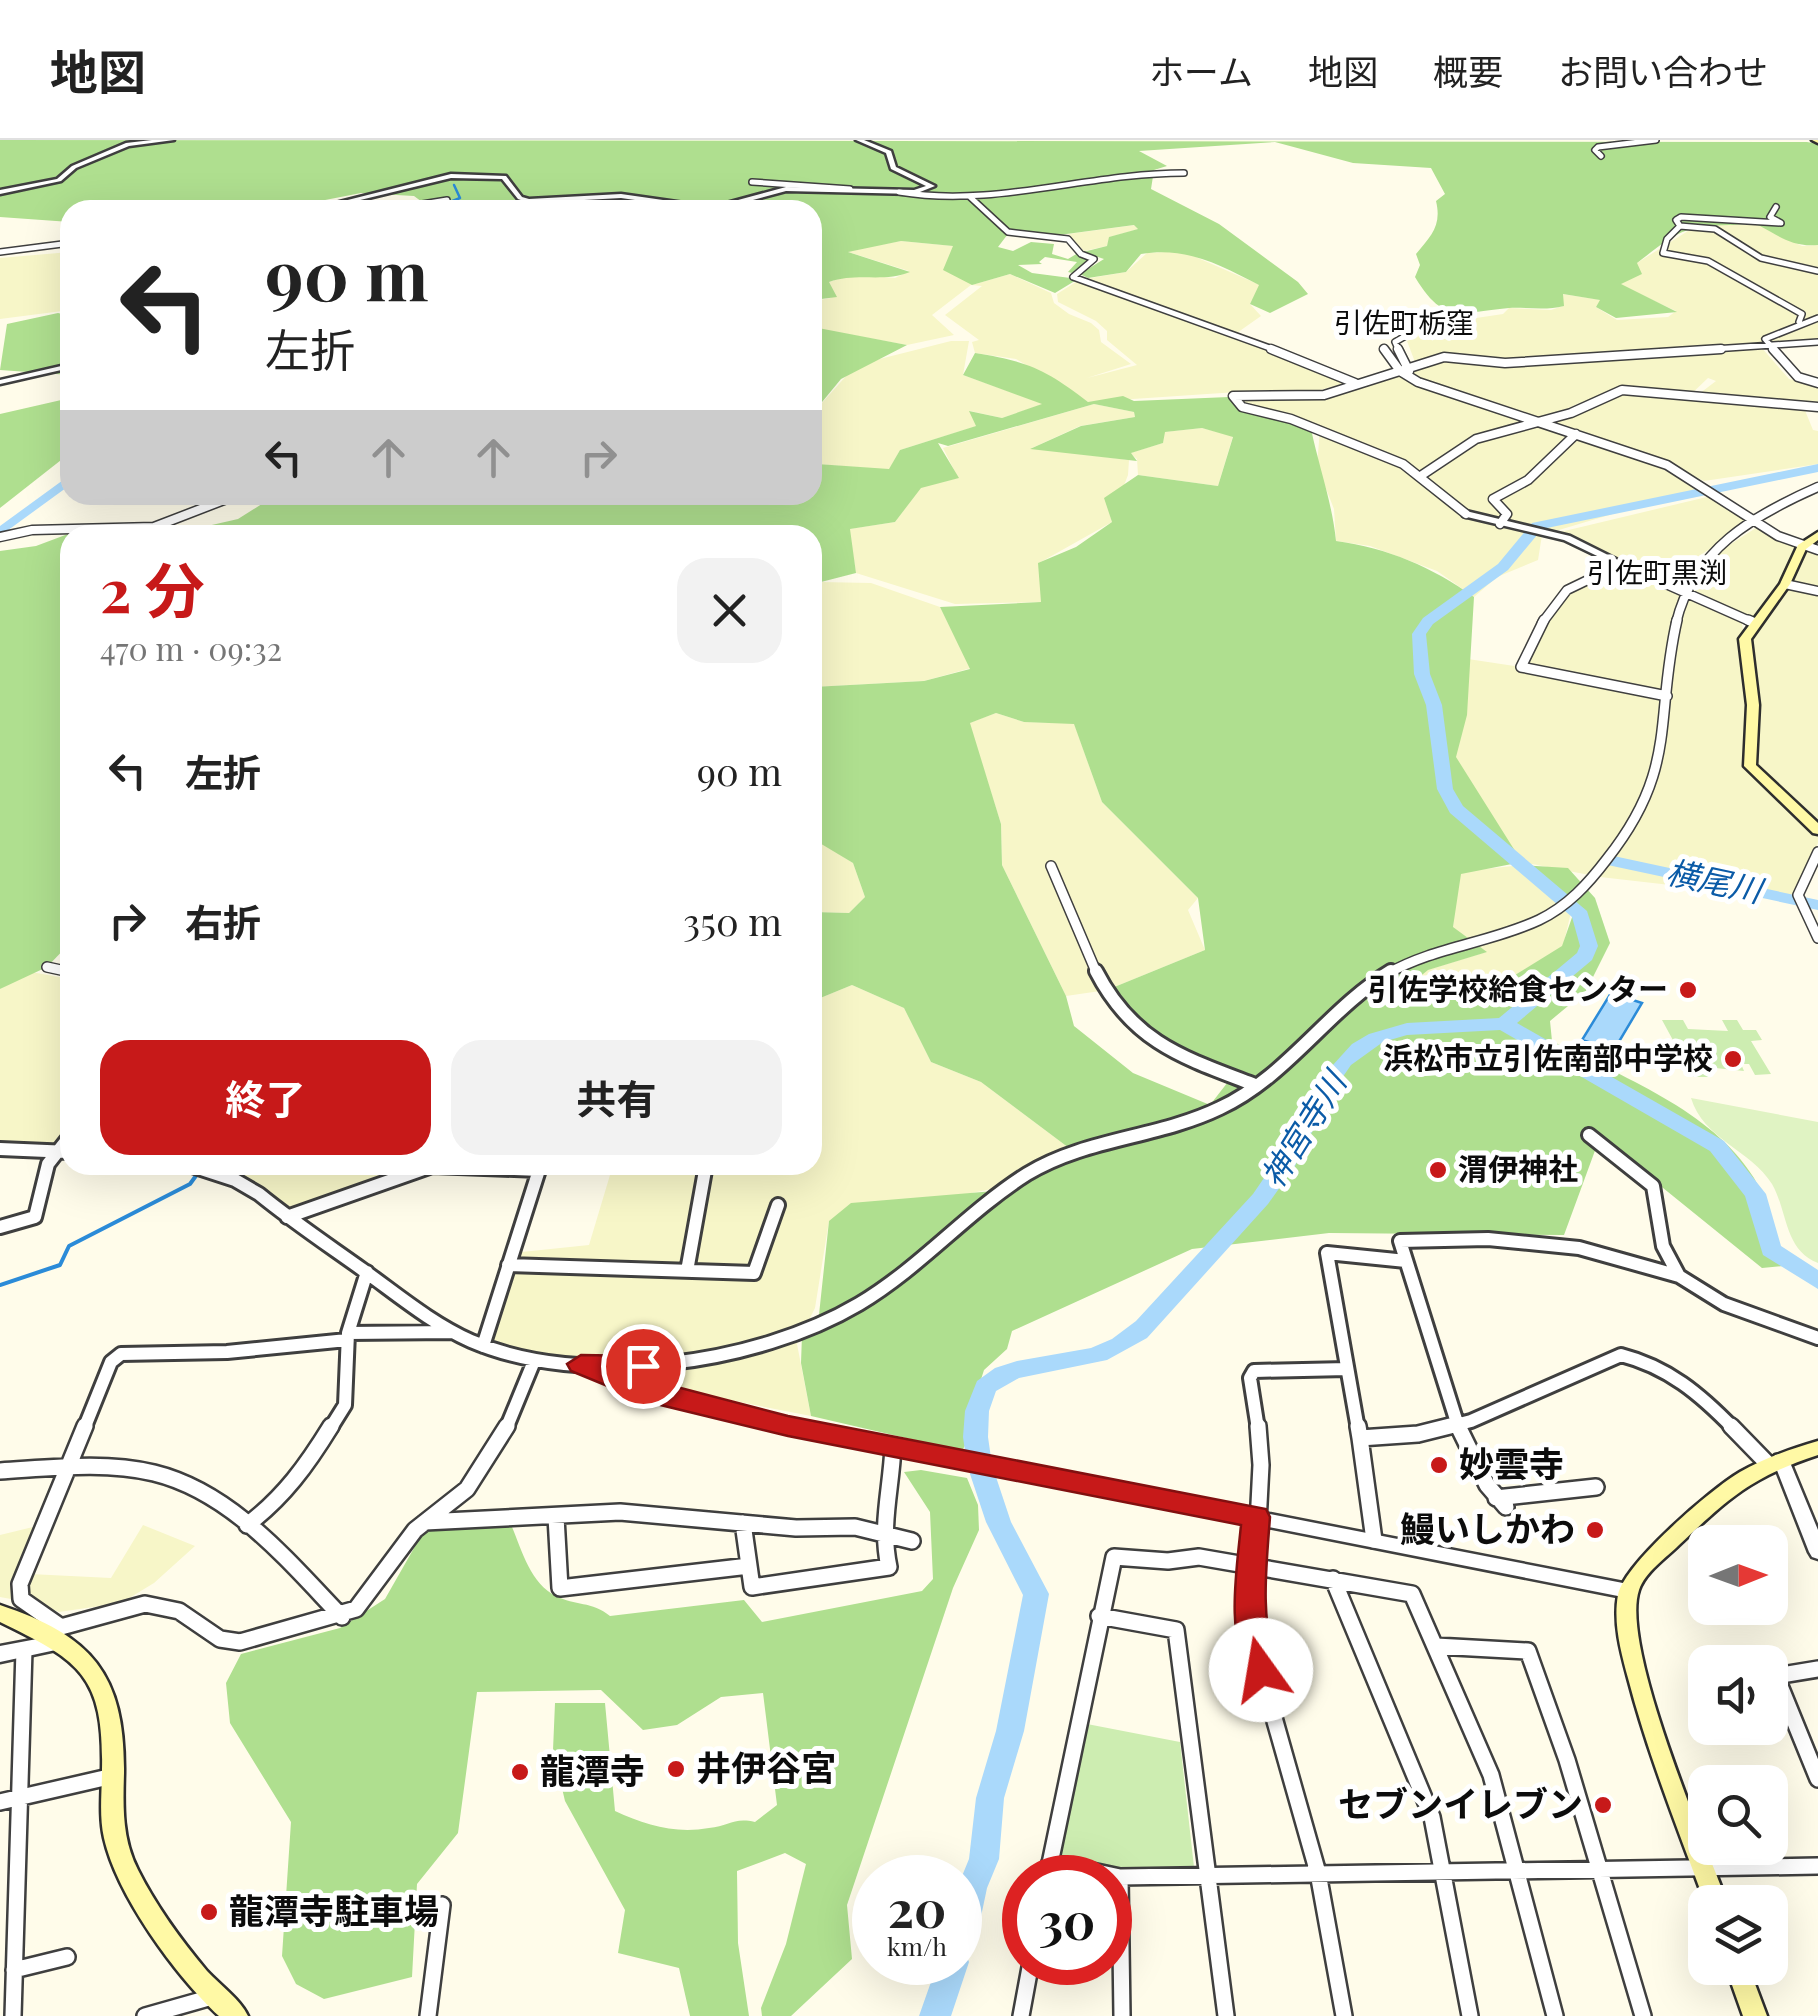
<!DOCTYPE html>
<html lang="ja">
<meta charset="utf-8">
<style>
body{margin:0;font-family:"Playfair Display","Noto Sans JP",serif;background:#f2f2f2;color:#222;height:100vh;display:flex;flex-direction:column;font-size:38px;white-space:nowrap}
*{box-sizing:border-box;margin:0}
p{font-size:32px;color:#767676}
.icon{flex:none;width:55px;height:55px;fill:none;stroke:currentColor;stroke-width:2;stroke-linecap:round;stroke-linejoin:round}
.map{position:relative;flex:1;overflow:hidden}
.details{position:absolute;left:60px;top:385px;width:762px;height:650px;display:flex;flex-direction:column;background:#fff;border-radius:30px;box-shadow:0 10px 40px #0002}
.details>*{flex:none}
.guide{position:absolute;left:60px;top:60px;width:762px;height:305px;border-radius:30px;box-shadow:0 10px 40px #0002;background:#fff;color:#222;overflow:hidden}
.needle{width:65px;rotate:89deg}
.buttons{position:absolute;left:1688px;top:1385px;display:grid;gap:20px}
.buttons a{display:grid;place-items:center;width:100px;height:100px;border-radius:20px;background:#fff;box-shadow:0 10px 40px #0002;font-size:50px}
.speed{position:absolute;left:852px;top:1715px;display:flex;gap:20px;font-size:50px;font-weight:700;text-align:center}
.speed>*{display:grid;place-content:center;width:130px;height:130px;border-radius:50%;background:#fff;box-shadow:0 10px 40px #0002;line-height:1}
.speed small{font-size:25px;font-weight:400}
.speed .limit{border:15px solid #d22;background:#fff;color:#111}
.pin{position:absolute;display:grid;place-items:center;width:85px;height:85px;color:#fff;margin:-42px;border:5px solid #fff;border-radius:50%;box-shadow:0 2px 10px #0007}
.me{position:absolute;width:110px;margin:-55px;rotate:347deg;stroke-linejoin:round;filter:drop-shadow(0 0 8px #0008)}
.turn{display:flex;align-items:center;gap:35px;height:210px;padding:0 40px;font-size:45px}
.turn .icon{width:130px;height:130px;stroke-width:2.5}
.turn b{display:block;font-size:70px;line-height:85px}
.lanes{display:flex;align-items:center;height:95px;padding:0 40px;background:#0003;justify-content:center;gap:50px;direction:ltr}
.lanes .off{opacity:.35}
.round{display:grid;place-items:center;flex:none;width:105px;height:105px;border-radius:30px;background:#f2f2f2}
.head{display:flex;align-items:center;justify-content:space-between;height:170px;padding:0 40px}
h1{font-size:60px;font-weight:700;line-height:75px;color:#c71919}
.cta{display:flex;gap:20px;margin-top:auto;padding:20px 40px}
.cta a{flex:1;height:115px;border-radius:30px;background:#c71919;color:#fff;font-size:40px;font-weight:700;line-height:115px;text-align:center}
.cta a+a{background:#f2f2f2;color:#222}
ul{padding:0;list-style:none}
li{display:flex;align-items:center;gap:30px;height:150px;padding:0 40px}
li div{flex:1}
li b{display:block;font-size:38px}
li em{font-style:normal}
header{display:flex;align-items:center;gap:60px;box-sizing:border-box;height:140px;padding:0 50px;background:#fff;border-bottom:2px solid #e0e0e0}
header strong{font-size:48px}
nav{display:flex;gap:55px;margin-inline-start:auto;font-size:35px}
.map>svg:first-child{display:block}
.farmland{fill:#f7f6c8}
.green{fill:#cdedb1}
.forest{fill:#afdf8f;fill-rule:evenodd}
.pitch{fill:#e0f3c3}
.water{fill:#aad9fb;stroke:#2b8bd8;stroke-width:2.5}
.lines{fill:none;stroke-linecap:round;stroke-linejoin:round}
.stream-far1{stroke:#2b8bd8;stroke-width:2.5}
.stream{stroke:#2b8bd8;stroke-width:4}
.river{fill:#aad9fb;fill-rule:evenodd}
.minor-far4-casing{stroke:#3f3f3f;stroke-width:8}
.minor-far3-casing{stroke:#3f3f3f;stroke-width:11}
.minor-far2-casing{stroke:#3f3f3f;stroke-width:12}
.minor-far1-casing{stroke:#3f3f3f;stroke-width:18}
.minor-casing{stroke:#3f3f3f;stroke-width:20}
.tertiary-casing{stroke:#3f3f3f;stroke-width:5}
.secondary-casing{stroke:#2e2e2e;stroke-width:5}
.minor-far4{stroke:#fff;stroke-width:5}
.minor-far3{stroke:#fff;stroke-width:8}
.minor-far2{stroke:#fff;stroke-width:9}
.minor-far1{stroke:#fff;stroke-width:12}
.minor{stroke:#fff;stroke-width:15}
.tertiary{fill:#fff;fill-rule:evenodd}
.secondary{fill:#fff9a5;fill-rule:evenodd}
.route{fill:#c71919;stroke:#811010;stroke-width:2.5}
.poi-dot{fill:#c71919;stroke:#fff;stroke-width:4}
.labels{text-anchor:middle;stroke-width:10;stroke-linejoin:round;paint-order:stroke}
.far-neighbourhood-label{font-size:28px;fill:#0c0c0c;stroke:#fff}
.poi-label{font-size:30px;font-weight:bold;fill:#0c0c0c;stroke:#fff;text-anchor:end}
.water-label{font-size:32px;font-style:italic;fill:#0b5ba7;stroke:#fff}
.near-poi-label{font-size:35px;font-weight:bold;fill:#0c0c0c;stroke:#fff;text-anchor:start}
</style>
<header>
<strong>地図</strong>
<nav><a>ホーム</a><a>地図</a><a>概要</a><a>お問い合わせ</a></nav>
</header>
<div class="map">
<svg width="1818" height="1876" viewBox="0 0 1818 1876">
<rect width="100%" height="100%" fill="#fffcea"/>
<path class="farmland" d="M1699,84L1758,85L1802,106L1818,105V202L1761,207L1789,239L1818,245V265L1695,257L1716,241L1708,238L1686,259L1804,268L1813,290L1818,291V324L1704,341L1650,315L1549,283L1581,262L1538,283L1638,317L1700,348L1542,395L1538,420L1497,437L1474,457L1437,431L1370,406L1336,401L1334,369L1317,326L1320,289L1246,266L1238,256L1310,259L1418,230L1407,201L1456,181L1503,174L1509,168L1551,170L1563,166L1562,154L1602,160L1596,167L1617,180L1668,177L1676,171L1620,145L1637,123Z
M1135,85L1139,89L1110,97L1107,106L1084,111L1068,94Z
M901,101L954,106L972,145L1010,134L1051,153L1054,163L1069,174L1091,183L1099,190L1101,202L1131,224L1087,238L1137,225L1107,200V191L1096,181L1058,162L1057,154L1079,140L1126,132L1147,113L1182,111L1260,145L1250,164L1261,176L1234,195L1346,243L1301,255L1267,250L1088,262L1016,219L975,213L972,202L979,200L945,175L982,146L971,145L932,175L954,195L907,205L813,188V161L831,158L829,142L852,134L895,138L909,131L845,111Z
M70,112V170L0,179V118Z
M951,201H969L963,235L1044,264L1002,278L970,271L977,286L900,310L889,330L817,324L813,318V273L856,225Z
M1094,264L1134,272L1135,277L1080,286L1032,308L1129,320L1128,335L1123,348L1105,358L1112,382L1039,423L1044,462L955,464L856,433L849,389L895,382L921,347L958,338L943,308Z
M1202,288L1233,296L1218,346L1138,335L1137,319L1130,313L1163,303L1164,292Z
M1711,356L1753,382L1694,419L1682,448L1556,393Z
M1759,386L1818,412V703L1794,759L1600,737L1522,722L1451,616L1468,519L1521,527L1558,457L1618,429L1742,482L1744,501L1756,482L1688,454L1709,418Z
M820,442L871,443L940,467L971,528L924,541L813,547V463Z
M996,573L1024,582L1074,583L1102,662L1198,758L1188,770L1205,810L1107,850L1066,856L1002,725L1001,684L969,583Z
M812,697L853,723L865,757L849,773L813,772Z
M1522,725L1573,764L1563,806L1497,846L1406,847L1427,830L1486,812L1453,788L1457,732Z
M31,832L70,839V991L53,1007L0,1004V849Z
M852,845L904,868L931,922L981,942L1073,1011L1012,1045L829,1081L815,1168L797,1204L811,1276L602,1235L483,1206L512,1113L589,1105L613,1025H812L813,861Z
M196,1025H538L432,1026L287,1077Z
M143,1385L195,1406L154,1443L121,1463L59,1472L30,1460L26,1448L30,1434L111,1438Z
M33,1387L11,1459L0,1457V1395Z"/>
<path class="green" d="M1662,880H1683L1688,889L1728,891L1722,880H1737L1743,890H1756L1762,900L1751,901L1771,934L1755,935L1749,924H1741L1744,931L1706,927L1711,937H1693Z
M1087,1584L1180,1602L1194,1727L1120,1729L1061,1716Z"/>
<path class="forest" d="M0,0L1807,2L1818,4V105C1792,107 1781,97 1760,86C1752,82 1738,85 1729,85C1681,86 1675,94 1637,123L1642,134L1621,144L1677,172L1616,178L1596,167L1600,160L1563,154L1564,166C1545,171 1527,167 1509,168C1462,172 1444,186 1415,137L1420,125L1416,114C1431,96 1442,86 1436,61L1445,54L1431,28L1353,23L1275,2L1139,11L1167,26L1154,30L1151,49L1219,84L1298,142L1308,154L1270,173L1250,164L1259,145C1220,125 1186,106 1141,114L1126,132L1088,138L1080,134L1104,119L1083,112L1107,106L1109,97L1138,89L1134,85L1059,95L1011,90L998,107L1013,111L1031,102L1054,104L1052,114L1068,119L1078,113L1090,119L1072,133L1068,132L1077,122L1045,117L1039,122L1042,124L1018,125L1032,133L1078,139L1055,153L1010,134L972,145L943,130L953,106L901,101L848,112L910,132C884,143 857,132 829,142L837,157L813,160L812,70H433L414,56L361,53L274,70H70V82L0,77Z
M58,173L70,176V235L0,230L7,184Z
M813,187L907,205L841,239L813,273Z
M975,213C1027,221 1047,230 1088,262L1123,256L1134,261L1229,257L1241,270L1311,289C1319,327 1332,362 1336,401C1388,408 1432,427 1474,457L1467,575L1456,617L1522,722L1461,734L1453,787L1487,812L1428,830L1407,847L1497,846L1562,806L1576,766L1522,725L1568,728L1595,758L1610,803L1586,851L1550,881L1552,901C1620,936 1712,970 1754,1038C1769,1063 1774,1098 1783,1126L1762,1128L1600,997L1564,1095L1329,1093L1192,1109L1012,1191L1007,1209L984,1230L975,1258L978,1281L962,1311L811,1276L801,1223L802,1195L818,1184L829,1081L851,1063L1006,1050L1082,1009L1073,1011L981,942L931,922L904,868L852,845L813,861V772L849,773L865,757L853,723L813,699V547L924,541L970,529L940,467L1041,462L1038,423L1076,407L1112,382L1104,358L1138,335L1218,346L1233,297L1202,288L1165,292L1163,303L1131,313L1137,321L1030,309L1081,286L1135,277L1134,272L1094,264L948,306L938,303L959,338L921,348L895,382L850,389L856,433L821,442L813,463L812,395H70V803L47,827L0,849V411L36,406L68,394L168,395L238,379L276,355H812L813,318L817,324L889,329L900,310L976,286L969,271L1002,278L1042,264L963,235ZM996,573L1024,582L1074,584L1102,662L1198,758L1205,810L1107,850L1132,885L1231,938L1210,965L1133,933L1074,886L1066,856L1002,725L1001,684L970,583Z
M70,258V313L0,368V274Z
M921,1330L967,1338L978,1365L979,1390L953,1448L847,1765L852,1819L791,1876H762L761,1868L786,1804L806,1724L785,1713L737,1731L738,1803L749,1876H690L679,1828L618,1813L625,1770L565,1661L553,1610L555,1563H605L615,1671C645,1685 675,1694 709,1688C729,1686 734,1677 755,1682L777,1665L763,1553L721,1557L677,1585L643,1590L601,1550L477,1552L458,1693L417,1744L412,1837L324,1859L296,1844L282,1816L291,1682L230,1583L226,1543L241,1514L340,1488L385,1459L426,1387H512C522,1411 531,1444 556,1456C575,1466 592,1461 610,1476L744,1460L762,1482L922,1451L933,1439L930,1372L904,1332Z"/>
<path class="pitch" d="M1691,958L1818,982V1123C1784,1110 1788,1072 1772,1044C1751,1010 1703,999 1691,958Z"/>
<path class="water" d="M1611,853L1642,863L1614,910L1582,900Z"/>
<g class="lines">
<path class="stream-far1" d="M430,70L460,58L454,45"/>
<path class="stream" d="M0,1145L60,1125L69,1106L190,1044L198,1033"/>
<path class="river" d="M1818,324V332L1542,389L1508,430L1433,484L1426,494L1430,534L1442,565L1453,649L1463,666L1587,771L1598,806L1592,820L1517,883L1724,1001L1766,1054L1781,1106L1818,1130V1149L1763,1115L1745,1056L1710,1011L1500,890L1407,895L1383,902L1351,925L1331,954L1295,1026L1268,1064L1147,1198L1107,1220L1019,1238L996,1251L989,1271L988,1297L992,1325L1011,1382L1049,1454L1024,1591L1004,1658L999,1719L987,1748L975,1805L967,1817L969,1822L951,1876H919L938,1822H960V1741L969,1719L976,1658L996,1591L1023,1455L986,1382L967,1325L963,1297L965,1271L977,1241L995,1228L1017,1221L1091,1208L1112,1199L1136,1181L1253,1054L1283,1010L1322,937L1352,904L1369,894L1407,883L1499,878L1577,813L1580,806L1572,777L1450,673L1437,649L1426,565L1414,534L1412,494L1423,478L1498,424L1532,383Z
M70,335V345L0,396V386Z
M1609,715L1818,760V770L1603,724L1600,720L1603,716Z"/>
<g class="minor-far4-casing">
<path id="minor-far4" d="M1601,16L1595,10L1598,7L1656,0
M752,42L850,49
M899,52C995,68 1088,33 1184,33
M969,56L1008,92L1068,99L1081,114L1094,119L1073,137L1278,211
M385,70L447,60L449,70
M1680,86L1676,80L1681,77L1781,83L1770,77L1776,67
M0,112L70,103
M1799,182L1802,174L1708,121L1663,113L1667,99L1680,86L1715,89L1761,118L1818,131
M1399,211L1395,202L1437,178
M1684,211L1818,202
M1775,211L1765,199L1818,178"/>
</g>
<g class="minor-far3-casing">
<path id="minor-far3" d="M1271,209L1355,243
M1384,209L1400,231L1418,242L1667,325L1778,396L1818,410
M1398,209L1409,231
M1773,209L1798,237L1818,243
M1422,335L1476,299L1571,273L1622,250L1818,267
M1466,374L1403,324L1291,279L1242,267L1233,256L1324,255L1444,217L1505,223L1721,209
M1500,384L1507,374L1493,359L1528,340L1576,294
M0,397L32,390L154,387L237,355
M1785,444L1818,451
M1542,483L1567,450L1621,424L1754,483
M1676,483C1694,409 1752,376 1818,347"/>
</g>
<g class="minor-far2-casing">
<path id="minor-far2" d="M1544,480L1521,527L1667,556
M1748,480L1755,483
M1818,712L1798,755L1818,798
M1051,726L1097,834
M47,827L70,832
M1387,834C1434,807 1490,803 1539,780C1568,766 1588,744 1607,719C1679,628 1654,580 1677,480"/>
</g>
<g class="minor-far1-casing">
<path id="minor-far1" d="M1096,831C1133,903 1184,918 1255,945
M1589,995L1653,1046L1663,1106L1679,1136
M0,1009L70,1012
M189,1025L235,1040L259,1054C292,1081 328,1105 363,1130C398,1155 431,1183 471,1201C583,1249 756,1225 859,1164C921,1127 967,1072 1027,1034C1086,998 1158,998 1220,968C1287,937 1328,869 1391,831
M287,1077L432,1026L539,1030L483,1206
M0,1087L35,1077L48,1024L70,996
M508,1125L754,1133L778,1065
M687,1131L706,1025
M348,1193L452,1192
M84,1289L111,1222L121,1214L227,1212L347,1200
M330,1289L345,1265L348,1193L367,1132
M506,1289L534,1221
M1258,1289L1250,1238L1254,1231L1347,1229
M1358,1289L1327,1113L1406,1121
M1440,1289L1471,1281L1621,1215C1668,1227 1700,1254 1734,1289
M1459,1289L1400,1101L1488,1099L1579,1108L1679,1136L1724,1164L1818,1198"/>
</g>
<g class="minor-casing">
<path id="minor" d="M1258,1286L1261,1325L1252,1500L1318,1733L1344,1876
M1358,1286L1360,1298
M1458,1286L1487,1345L1506,1367
M1731,1286L1768,1324
M0,1331C50,1328 105,1321 154,1333C232,1352 289,1422 342,1477
M1496,1358L1596,1347
M556,1377L560,1448L749,1426
M425,1382L620,1372L796,1388L855,1387L912,1401
M743,1383L752,1447L889,1427C880,1385 891,1351 893,1307
M247,1385C284,1357 307,1325 331,1286
M1374,1400L1360,1298L1418,1294L1450,1286
M1333,1439L1432,1677L1470,1876
M1099,1476L1176,1490L1226,1876
M61,1487L21,1459L20,1444L85,1286
M45,1496L61,1487L145,1464L179,1471L220,1499L240,1502L356,1469L415,1390L467,1349L507,1286
M1436,1506L1528,1511L1567,1620L1643,1876
M1818,1529L1776,1536L1818,1639
M0,1662L113,1636
M1050,1722L1120,1737L1818,1726
M1120,1737L1122,1876
M1047,1738L1114,1417L1168,1421L1199,1417L1412,1454L1491,1635L1555,1876
M14,1830L67,1817
M13,1876L24,1510
M145,1876L212,1857
M428,1876L442,1765
M1021,1876L1031,1822"/>
</g>
<g class="tertiary-casing">
<path id="tertiary" d="M152,0H174L129,6L76,28L61,41L0,54V50L57,39L72,26L126,3Z
M856,0H864L891,11L896,27L935,46L915,54L786,51L716,70H705L621,58L529,63L518,59L502,39L451,38L319,70H308L451,34L506,36L522,57L529,59L621,54L712,67L786,47L914,50L926,46L891,29L886,13Z
M70,224V228L0,244V240Z
M1466,371L1570,396L1626,424L1618,426L1564,400L1463,376V372Z
M581,1218L648,1246L788,1280L1628,1444L1634,1446L1637,1451L1634,1456L1628,1458L788,1292L644,1257L575,1228L573,1224L575,1220Z
M1781,1314L1787,1315L1789,1320L1818,1390V1419L1812,1417L1809,1412L1773,1320L1775,1315Z
M58,1495L65,1498L67,1503L65,1508L0,1522V1506Z"/>
</g>
<g class="secondary-casing">
<path id="secondary" d="M1812,0H1818V3Z
M1818,392V400L1806,409L1790,444L1751,499L1759,565L1756,625L1818,683V694L1813,693L1744,626L1747,565L1739,499L1780,444L1798,405Z
M1818,1301V1315C1751,1337 1729,1358 1679,1405C1666,1418 1645,1432 1639,1450C1620,1506 1705,1703 1727,1762L1705,1763C1678,1689 1648,1615 1628,1538C1621,1512 1613,1483 1618,1455C1624,1424 1711,1349 1740,1332C1764,1318 1791,1309 1818,1301Z
M0,1465C92,1496 125,1534 124,1633C123,1667 122,1699 138,1730C156,1766 181,1800 207,1831C220,1845 240,1859 248,1876H219C176,1836 117,1756 104,1698C99,1676 102,1652 102,1630C104,1535 80,1521 0,1482Z
M1726,1828H1749L1767,1876H1743Z"/>
</g>
<use href="#minor-far4" class="minor-far4"/>
<use href="#minor-far3" class="minor-far3"/>
<use href="#minor-far2" class="minor-far2"/>
<use href="#minor-far1" class="minor-far1"/>
<use href="#minor" class="minor"/>
<use href="#tertiary" class="tertiary"/>
<use href="#secondary" class="secondary"/>
</g>
<path class="route" d="M581,1215L643,1216L652,1219L656,1226L652,1232L631,1235L788,1276L1266,1369L1270,1377C1266,1430 1260,1478 1277,1530L1272,1539L1261,1543L1250,1539C1226,1491 1236,1437 1241,1385L788,1296L644,1261L571,1231L567,1224Z"/>
<g class="poi-dot">
<circle cx="1688" cy="850" r="10"/>
<circle cx="1733" cy="919" r="10"/>
<circle cx="1438" cy="1030" r="10"/>
<circle cx="1439" cy="1325" r="10"/>
<circle cx="1595" cy="1390" r="10"/>
<circle cx="676" cy="1629" r="10"/>
<circle cx="520" cy="1632" r="10"/>
<circle cx="1603" cy="1665" r="10"/>
<circle cx="209" cy="1772" r="10"/>
</g>
<g class="labels">
<g class="far-neighbourhood-label">
<text x="1404" y="193">引佐町栃窪</text>
<text x="1657" y="443">引佐町黒渕</text>
</g>
<g class="poi-label">
<text x="1668" y="860">引佐学校給食センター</text>
<text x="1713" y="929">浜松市立引佐南部中学校</text>
<text x="1458" y="1040" text-anchor="start">渭伊神社</text>
</g>
<g class="water-label">
<text transform="translate(1714 742) rotate(12)" y="11">横尾川</text>
<text transform="translate(1304 990) rotate(-58)" y="11">神宮寺川</text>
</g>
<g class="near-poi-label">
<text x="1459" y="1337">妙雲寺</text>
<text x="1575" y="1402" text-anchor="end">鰻いしかわ</text>
<text x="696" y="1641">井伊谷宮</text>
<text x="540" y="1644">龍潭寺</text>
<text x="1583" y="1677" text-anchor="end">セブンイレブン</text>
<text x="229" y="1784">龍潭寺駐車場</text>
</g>
</g>
</svg>
<div class="buttons">
<a><svg class="needle" viewBox="-14 -14 28 28"><path d="M0-13l5 13h-10z" fill="#e53935"/><path d="M0 13l5-13h-10z" fill="#767676"/></svg></a>
<a><svg class="icon" aria-label="sound" viewBox="0 0 24 24"><path d="M4 9h4l5-4v14l-5-4H4zM17 9q2 3 0 6"/></svg></a>
<a><svg class="icon" aria-label="search" viewBox="0 0 24 24"><circle cx="10" cy="10" r="6"/><path d="M15 15l6 6"/></svg></a>
<a><svg class="icon" aria-label="layers" viewBox="0 0 24 24"><path d="M12 4l9 5-9 5-9-5zM3 14l9 5 9-5"/></svg></a>
</div>
<div class="speed"><div>20<small>km/h</small></div><div class="limit">30</div></div>
<div class="pin" style="left:643px;top:1226px;background:#d93025"><svg class="icon" aria-label="arrive" viewBox="0 0 24 24"><path d="M6 21V4h12l-3 4 3 4H6"/></svg></div>
<svg class="me" style="left:1261px;top:1530px" viewBox="-20 -20 40 40"><circle r="19" fill="#fff"/><path d="M0-13L10 11 0 6-10 11z" fill="#c71919"/></svg>
<div class="guide">
<div class="turn"><svg class="icon" aria-label="left" viewBox="0 0 24 24"><path d="M17 20v-9H6M10 6l-5 5 5 5"/></svg><div><b>90 m</b>左折</div></div>
<div class="lanes"><svg class="icon" aria-label="left" viewBox="0 0 24 24"><path d="M17 20v-9H6M10 6l-5 5 5 5"/></svg><svg class="icon off" aria-label="ahead" viewBox="0 0 24 24"><path d="M12 20V5M6 11l6-6 6 6"/></svg><svg class="icon off" aria-label="ahead" viewBox="0 0 24 24"><path d="M12 20V5M6 11l6-6 6 6"/></svg><svg class="icon off" aria-label="right" viewBox="0 0 24 24"><path d="M7 20v-9h11M14 6l5 5-5 5"/></svg></div>
</div>
<section class="details">
<div class="head"><div><h1>2 分</h1><p>470 m · 09:32</p></div><a class="round"><svg class="icon" aria-label="close" viewBox="0 0 24 24"><path d="M6 6l12 12M18 6L6 18"/></svg></a></div>
<ul>
<li><svg class="icon" aria-label="left" viewBox="0 0 24 24"><path d="M17 20v-9H6M10 6l-5 5 5 5"/></svg><div><b>左折</b></div><em>90 m</em></li>
<li><svg class="icon" aria-label="right" viewBox="0 0 24 24"><path d="M7 20v-9h11M14 6l5 5-5 5"/></svg><div><b>右折</b></div><em>350 m</em></li>
</ul>
<div class="cta"><a>終了</a><a>共有</a></div>
</section>
</div>
